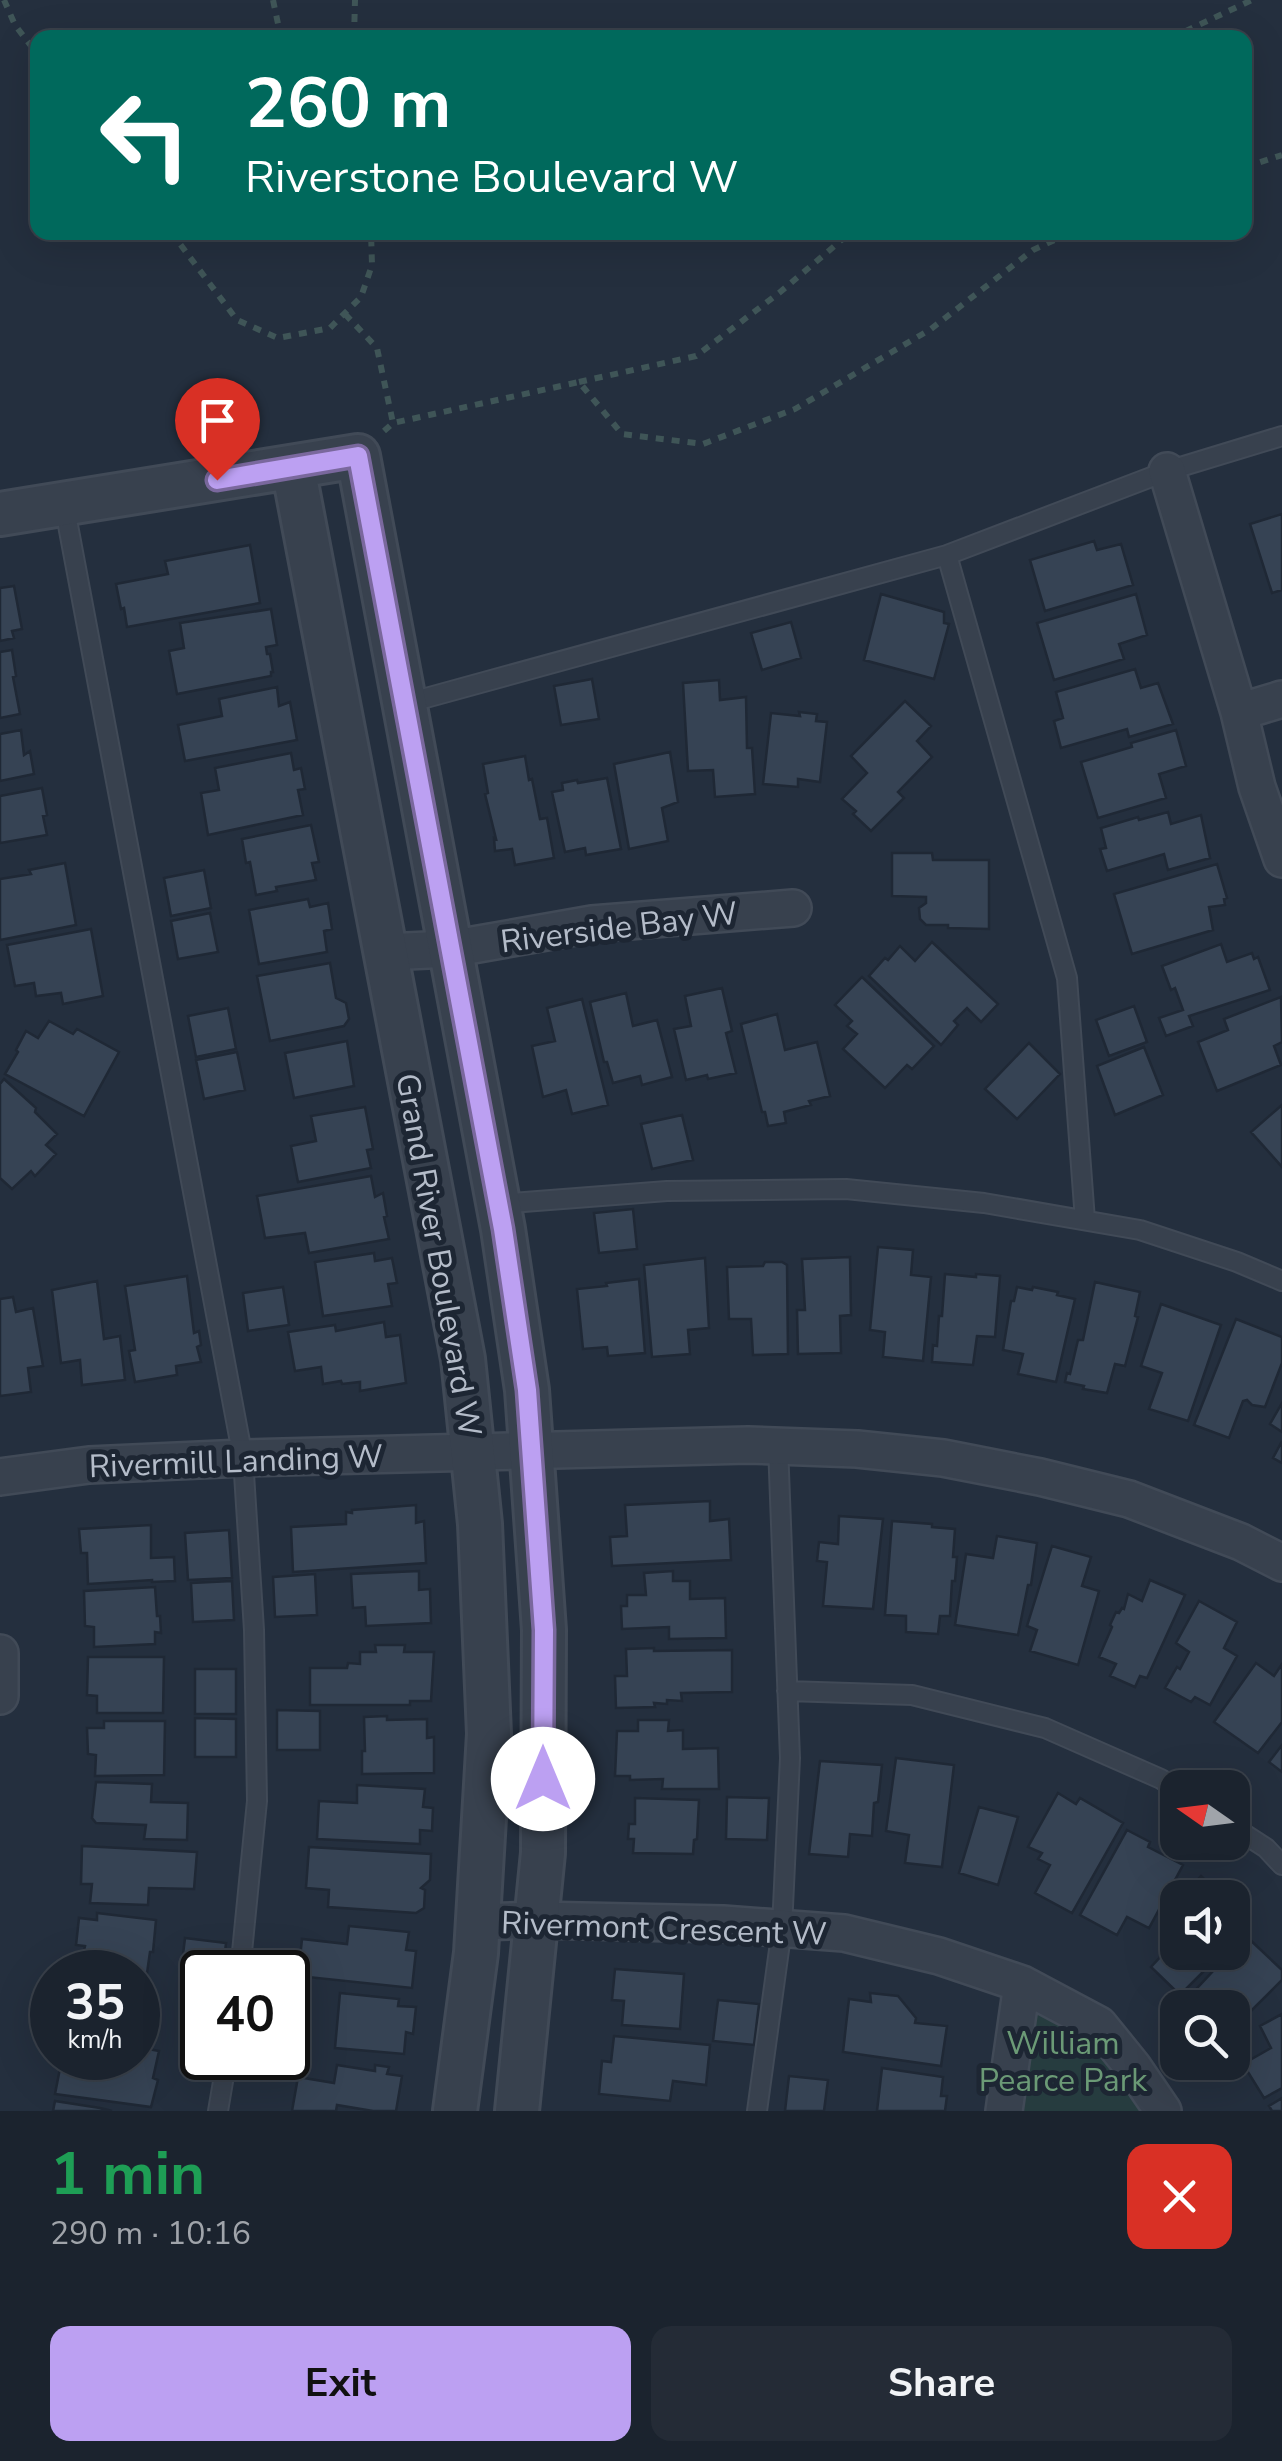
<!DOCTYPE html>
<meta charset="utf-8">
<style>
body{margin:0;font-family:"Nunito Sans",sans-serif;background:#242b36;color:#f1f3f6;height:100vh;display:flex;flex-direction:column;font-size:38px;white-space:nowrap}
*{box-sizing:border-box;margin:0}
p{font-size:32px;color:#a0a4aa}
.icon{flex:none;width:55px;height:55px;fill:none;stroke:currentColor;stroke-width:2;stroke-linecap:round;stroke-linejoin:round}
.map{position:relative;height:2111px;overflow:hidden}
.details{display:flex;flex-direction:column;background:#1b232e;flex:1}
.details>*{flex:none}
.top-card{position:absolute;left:30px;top:30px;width:1222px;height:210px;border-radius:20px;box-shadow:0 10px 40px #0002,0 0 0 2px #39404a;background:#00695c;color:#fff;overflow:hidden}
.needle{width:65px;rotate:284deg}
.buttons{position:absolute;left:1160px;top:1770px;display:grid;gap:20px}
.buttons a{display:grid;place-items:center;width:90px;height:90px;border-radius:20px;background:#1b232e;box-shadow:0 10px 40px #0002,0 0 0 2px #39404a;font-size:50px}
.speed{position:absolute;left:30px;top:1950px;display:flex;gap:20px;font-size:50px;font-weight:700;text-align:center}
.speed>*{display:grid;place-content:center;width:130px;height:130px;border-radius:50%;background:#1b232e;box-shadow:0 10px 40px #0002,0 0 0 2px #39404a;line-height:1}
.speed small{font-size:25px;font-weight:400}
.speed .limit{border:5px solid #111;border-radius:15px;background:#fff;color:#111}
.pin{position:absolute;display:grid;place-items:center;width:85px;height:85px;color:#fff;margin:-102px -42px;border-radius:50% 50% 50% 0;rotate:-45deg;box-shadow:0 0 10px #0007}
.pin .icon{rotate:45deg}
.me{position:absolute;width:110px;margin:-55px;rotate:0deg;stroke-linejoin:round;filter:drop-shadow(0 0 8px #0008)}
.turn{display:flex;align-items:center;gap:35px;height:210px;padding:0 50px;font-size:45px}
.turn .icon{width:130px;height:130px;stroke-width:2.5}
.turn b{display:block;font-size:70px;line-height:85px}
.round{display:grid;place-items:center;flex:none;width:105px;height:105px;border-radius:20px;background:#242b36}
.summary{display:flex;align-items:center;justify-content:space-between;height:170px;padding:0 50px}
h1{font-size:60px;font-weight:700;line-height:75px;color:#1e9e55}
.primary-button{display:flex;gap:20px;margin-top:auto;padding:20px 50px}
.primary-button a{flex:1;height:115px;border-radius:20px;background:#bca0f2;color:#111;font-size:40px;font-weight:700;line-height:115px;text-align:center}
.primary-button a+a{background:#242b36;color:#f1f3f6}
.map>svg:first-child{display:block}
.green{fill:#263c3f}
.building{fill:#364354;stroke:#1f2835;stroke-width:2.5}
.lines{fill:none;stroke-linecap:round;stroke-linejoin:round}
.service-casing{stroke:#414a57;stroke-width:22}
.minor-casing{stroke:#414a57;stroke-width:40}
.tertiary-casing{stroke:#414a57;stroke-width:48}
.path{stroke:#3f5557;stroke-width:6;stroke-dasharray:8 8;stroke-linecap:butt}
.service{stroke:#38414e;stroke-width:18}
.minor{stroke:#38414e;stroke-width:35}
.tertiary{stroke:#38414e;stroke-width:42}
.route-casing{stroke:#7a689d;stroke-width:25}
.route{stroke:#bca0f2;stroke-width:18}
.labels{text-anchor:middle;stroke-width:10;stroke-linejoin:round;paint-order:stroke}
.street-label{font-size:32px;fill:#b4bcc9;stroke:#1d2633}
.park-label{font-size:32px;fill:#6b9a76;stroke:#1d2633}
</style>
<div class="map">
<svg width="1282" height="2111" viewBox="0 0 1282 2111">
<rect width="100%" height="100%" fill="#242f3e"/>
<path class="green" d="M1022,1984L1099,2025L1163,2111H1004Z"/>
<path class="building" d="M1282,514V590L1272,593L1250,524Z
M1094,541L1097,550L1121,544L1133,585L1045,611L1030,560Z
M250,545L260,603L127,627L124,608L121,609L116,584L168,574L165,561Z
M14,586L22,629L12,631L14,638L0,641V588Z
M881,594L944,612V623L949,624L934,679L864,660Z
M1136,594L1147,635L1119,644L1124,659L1054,680L1037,623Z
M271,609L277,645L266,647L267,654H270L273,672H271V676L177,694L169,651L184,648L180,623Z
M791,622L801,658L762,670L751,633Z
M12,650L16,676L13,677L20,714L0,718V652Z
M1135,669L1141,688L1158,683L1173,724L1129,737L1127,729L1061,748L1054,721L1063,718L1056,692Z
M592,679L599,719L561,725L554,686Z
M719,680L720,700L746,697L747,748H752L755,794L715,797L713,770L688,771L683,683Z
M277,687L279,706L290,702L297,740L185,761L178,725L222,716L219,699Z
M905,701L931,726L917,741L932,757L898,792L904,798L871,831L853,814L856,811L842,799L867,773L851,756Z
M799,712L817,714L816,721L827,722L820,782L798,779V787L763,784L771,713L800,716Z
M21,730L24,755L30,751L34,774L0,781V734Z
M1176,730L1186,766L1159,774L1166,798L1098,818L1081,762L1132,747L1131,743Z
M670,752L678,802L662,808L668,841L629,849L614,764Z
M291,753L294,770L301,768L305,789L298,790L303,815L208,835L201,793L219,790L215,768Z
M525,756L529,780L532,779L540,819L547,818L554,858L515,865L512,849L495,851L494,838L496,839L485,794L488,793L483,764Z
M607,778L621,849L586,855L585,848L565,852L552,792L563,790L562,783L577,780L578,783Z
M42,788L47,815L43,816L47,835L0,843V796Z
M1168,812L1171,824L1201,815L1210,858L1168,870L1164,854L1107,871L1100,849L1106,848L1101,828L1138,817L1139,820Z
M311,825L319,862L312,863L316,880L276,887L277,891L256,895L250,862L246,863L242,839Z
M892,853H932L933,860H989V929L948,928V925H926L920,919L919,908L926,903V897L892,896Z
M65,863L76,925L0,940V879L31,874L29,870Z
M1217,864L1227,898L1224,899L1225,905L1209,907L1213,930L1132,954L1114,894Z
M204,870L211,908L171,916L164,878Z
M308,899L310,907L328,903L332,929L324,931L327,952L259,964L249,910Z
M210,913L218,952L178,959L171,921Z
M91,929L103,996L63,1004L61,993L36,996L34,983L15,986L7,945Z
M932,942L998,1004L981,1022L967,1008L954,1021L958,1025L941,1045L869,976L885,958L888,960L900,946L915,961Z
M1221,944L1227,962L1252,953L1254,959L1258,957L1270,990L1189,1016L1193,1026L1166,1036L1159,1018L1183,1010L1175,988L1171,990L1162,966Z
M330,963L336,998L346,1003L349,1019L344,1026L270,1041L257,976Z
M862,977L934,1046L912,1069L907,1065L885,1088L843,1049L857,1034L847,1026L852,1021L835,1005Z
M722,988L732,1031L726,1033L736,1073L708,1079L707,1075L686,1080L674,1029L691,1026L685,996Z
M626,993L633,1026L657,1020L672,1077L642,1085L640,1076L613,1083L607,1062H604L590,1002Z
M1281,997L1282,1042L1274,1046L1281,1065L1217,1091L1198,1042L1228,1030L1224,1019Z
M582,999L608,1105L572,1114L566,1090L543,1097L532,1046L555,1041L547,1008Z
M1134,1006L1147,1042L1109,1056L1096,1020Z
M228,1008L236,1049L196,1057L188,1016Z
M777,1014L785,1050L817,1042L830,1096L809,1101L811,1105L784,1112L786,1123L768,1126L765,1112H762L741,1024Z
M49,1021L73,1034L77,1029L119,1052L84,1116L5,1074L18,1052L16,1050L26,1031L38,1038Z
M347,1041L354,1086L294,1098L285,1053Z
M1029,1043L1060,1074L1017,1119L985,1089Z
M1144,1047L1163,1095L1115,1115L1097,1066Z
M237,1052L245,1090L204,1099L196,1060Z
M4,1079L36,1108L35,1112L57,1134L46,1145L56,1154L35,1176L31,1171L12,1189L0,1178V1084Z
M1282,1105V1167L1251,1132Z
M365,1107L373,1149L367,1150L371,1168L298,1182L291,1146L316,1141L311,1116Z
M682,1115L693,1160L652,1169L641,1124Z
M371,1176L375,1197L383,1193L387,1216L384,1217L389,1239L309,1253L305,1233L265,1238L257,1196Z
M633,1209L637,1249L599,1253L594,1213Z
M878,1247L913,1250L911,1275L931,1277L923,1361L883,1357L885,1332L870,1330Z
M374,1253L375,1261L392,1258L397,1283L388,1284L392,1306L323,1316L315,1262Z
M850,1257L851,1315L840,1316L841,1353L798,1354L797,1310H805L802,1259Z
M705,1258L709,1328L688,1330L690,1354L652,1357L644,1265Z
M765,1262H782L787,1265L788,1354L753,1355L751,1319H729L727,1267L763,1266Z
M945,1274L976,1277V1274L1000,1276L995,1337L977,1336L973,1365L932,1362L933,1345L937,1346L939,1316H942Z
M187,1276L194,1333L199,1331L201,1345L197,1347L201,1362L176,1366L177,1375L135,1382L129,1351L135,1350L125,1286Z
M639,1279L645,1353L608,1356L607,1347L583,1349L577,1289L607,1286L606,1283Z
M97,1281L104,1339L120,1336L125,1380L82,1385L80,1360L61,1363L52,1290Z
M1095,1282L1140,1292L1135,1316L1138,1317L1125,1366L1115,1364L1107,1393L1083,1389L1084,1386L1065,1382L1067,1373L1070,1374L1078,1340H1083Z
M283,1287L289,1325L248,1331L243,1293Z
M1017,1287L1032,1290L1033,1287L1058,1292L1057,1295L1075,1299L1056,1382L1018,1374L1023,1354L1003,1350L1011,1301H1014Z
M13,1297L16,1312L33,1308L43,1366L28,1368L31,1392L0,1396V1299Z
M1161,1304L1221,1325L1188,1421L1149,1409L1162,1373L1141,1366Z
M1236,1319L1282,1337V1363L1265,1407L1252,1405L1247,1400L1243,1401L1229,1438L1194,1425Z
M384,1322L386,1337L400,1335L406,1383L360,1391V1382L342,1384L341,1381L323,1384L321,1367L295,1371L288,1332L335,1325L336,1331Z
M1282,1403V1432L1270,1424Z
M1282,1441V1463L1273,1458Z
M710,1501V1521L729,1519L731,1560L612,1566L610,1537L627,1536L625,1505Z
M416,1505V1523L424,1521L426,1563L293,1572L291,1527L346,1524V1512L352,1513V1510Z
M839,1516L883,1519L873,1609L823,1606L827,1562L817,1561L819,1542L838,1544Z
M892,1521L932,1524V1527L955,1529L953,1557H957L955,1581H952L950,1616H940L938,1634L906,1632V1616L885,1615Z
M151,1525V1558L174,1557L175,1581L152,1582V1580L88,1584L87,1553H81L79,1529Z
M229,1530L232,1578L188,1580L185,1533Z
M997,1536L1037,1543L1031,1585H1028L1018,1635L955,1625L966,1554L993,1558Z
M1052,1546L1091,1557L1082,1586L1099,1591L1078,1665L1030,1651L1037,1630L1027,1626Z
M419,1571V1590L430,1589L431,1623L366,1626L365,1607L353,1608L351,1574Z
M673,1571V1581H690V1599L725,1598L726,1638L669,1639V1627L622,1629L621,1606H627V1595H646L644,1573Z
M315,1574L317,1615L275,1617L273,1577Z
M1150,1580L1185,1595L1147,1678L1140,1676L1135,1687L1110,1676L1116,1664L1099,1657L1112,1627L1110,1625L1116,1612L1119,1613L1122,1608L1124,1609L1128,1594L1142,1601Z
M232,1581L234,1620L193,1622L191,1583Z
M155,1587L157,1616H160L161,1633L155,1632V1644L94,1647V1627L85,1626L84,1591Z
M1199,1601L1237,1622L1224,1648L1237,1656L1210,1705L1195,1697L1191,1702L1165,1688L1177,1667L1180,1669L1189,1652L1176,1643Z
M375,1645H405L404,1652H434L431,1701H410V1705H310V1668H347L348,1663L360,1664V1652H376Z
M654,1648V1651L732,1650V1692L681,1693L682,1701L667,1700V1704L654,1703L655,1707L616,1708L615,1676H627L626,1649Z
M88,1657H164L163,1713H97V1696L87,1695Z
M1256,1663L1274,1676L1282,1664V1722L1258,1753L1214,1722Z
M195,1669H236V1714H195Z
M277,1710L320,1711V1750H277Z
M387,1716V1720L427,1719V1738L434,1737V1773L362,1774V1751H365L364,1717Z
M195,1718L236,1719V1757H195Z
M638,1720H669L668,1731L683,1730V1749L718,1748L719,1789H662L663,1779L630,1780V1776H615L617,1731H638Z
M104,1721H165L164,1775L95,1776L96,1755L88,1754L87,1728H104Z
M1282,1745V1772L1269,1762Z
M896,1758L954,1765L942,1867L905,1863L909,1835L886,1831Z
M820,1761L882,1765L878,1802L874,1803L872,1836L850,1834L848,1857L809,1854Z
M96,1782L152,1784L151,1802L188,1803L187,1840L144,1839L146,1825L96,1823L92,1818Z
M357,1785L425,1789L423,1807L433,1808L432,1831L420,1830V1844L317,1839L319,1801L357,1803Z
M1058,1793L1076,1804L1080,1798L1123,1823L1072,1913L1035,1893L1050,1865L1038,1859L1042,1853L1028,1847Z
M727,1797L769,1798L767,1840L726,1839Z
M635,1798L699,1800L697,1839L694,1840L693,1854L633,1853L634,1839H628L629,1824H635Z
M979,1807L1018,1817L998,1885L959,1873Z
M1127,1830L1150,1842L1148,1847L1183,1865L1149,1928L1127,1917L1117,1935L1080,1915Z
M82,1846L197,1852L194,1889L149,1888L148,1905L90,1903L92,1884H81Z
M309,1847L431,1854L430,1880L421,1888L425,1890L424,1908L416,1913L328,1907L329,1890L306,1888Z
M1201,1876L1223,1898H1181Z
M1178,1901V1923L1167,1912Z
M97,1913L156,1920L153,1952H150L147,1973L81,1966L85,1946L76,1945L79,1918L97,1920Z
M349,1926L409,1932L406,1950L416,1951L412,1988L298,1976L302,1939L347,1944Z
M1178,1927V1952H1211L1204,1960L1210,1965L1180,1995L1151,1967L1175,1941L1170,1936Z
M1246,1936L1282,1970V1980L1251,2011L1237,1998L1228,2008H1194L1186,2000Z
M185,1938L226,1943L223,1972H202V1982L180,1979Z
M615,1969L684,1974L680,2029L622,2025L624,2001L612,2000Z
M288,1982L305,1984L300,2023L288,2022Z
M340,1993L399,1999L398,2006L416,2007L413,2034L406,2032L404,2054L335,2048Z
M870,1993L898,1996L916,2018L915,2023L947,2026L941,2066L843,2052L849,1999L871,2002Z
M138,1998L146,2000L142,2037H138Z
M718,2000L759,2004L754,2045L713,2041Z
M1282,2014V2088L1264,2098L1243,2064L1271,2048L1260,2026Z
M614,2036L710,2045L706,2085L673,2081L670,2101L599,2094L602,2061L611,2062Z
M138,2047L159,2051L153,2078L158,2080L151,2107L55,2094L62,2058L96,2063L97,2058H138Z
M337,2065L375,2071V2065L389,2067L387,2074L402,2076L396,2111H373L337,2105L336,2111H292L298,2077L334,2083Z
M882,2068L943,2077L941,2096H947L945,2111H877Z
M789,2076L828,2080L824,2111H785Z
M1282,2098V2111H1272L1269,2106Z
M55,2101L100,2108L112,2111H53Z"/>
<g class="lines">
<g class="service-casing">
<path id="service" d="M64,504L243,1458L254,1630L257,1801L240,1972
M947,555L1067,978L1085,1220
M404,704L947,555L1167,471L1282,436
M498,1204L667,1191L846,1189L984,1203L1140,1230L1237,1262L1282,1281
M787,1691L912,1695L1045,1728L1161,1779L1178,1790
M1232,1826L1266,1848L1282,1865
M218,2111L227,2058
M757,2111L782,1928L790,1758L778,1446"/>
</g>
<g class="minor-casing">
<path id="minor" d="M1167,471L1239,712L1257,787L1282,859
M1239,712L1282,699
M385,952L450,949L592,924L793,908
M0,1477L89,1465L243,1458L748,1445L857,1449L943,1458L1040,1477L1129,1499L1241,1542L1282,1563
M0,1653V1696
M478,1922L536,1920L723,1924L844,1933L939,1956L1022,1984L1099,2025L1133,2067L1163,2111
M1004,2111L1022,1984"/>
</g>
<g class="tertiary-casing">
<path id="tertiary" d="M293,467L463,1359L480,1524L489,1734L476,1953L455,2111
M0,514L358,456L503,1229L527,1390L544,1630L543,1853L517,2111"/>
</g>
<path class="path" d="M4,0L15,25L38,55
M273,0L281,38
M354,38L355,0
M1171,38L1252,0
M1245,167L1282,155
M171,232L237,320L278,338L330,328L361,297L372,265L371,232
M345,314L377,348L393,423
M579,382L696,356L779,293L851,232
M384,431L393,423L579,382L622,434L703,444L795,409L931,329L1033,250L1072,232"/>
<use href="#service" class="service"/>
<use href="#minor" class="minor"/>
<use href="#tertiary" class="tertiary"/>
</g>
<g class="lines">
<g class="route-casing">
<path id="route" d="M217,480L358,456L503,1229L527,1390L544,1630L543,1779"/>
</g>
<use href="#route" class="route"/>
</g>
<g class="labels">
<g class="street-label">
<text transform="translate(619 927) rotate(-7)" y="11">Riverside Bay W</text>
<text transform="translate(439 1255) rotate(80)" y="11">Grand River Boulevard W</text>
<text transform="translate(236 1461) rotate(-2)" y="11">Rivermill Landing W</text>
<text transform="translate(664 1928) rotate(2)" y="11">Rivermont Crescent W</text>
</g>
<g class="park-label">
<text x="1063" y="2054">William<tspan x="1063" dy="37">Pearce Park</tspan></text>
</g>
</g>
</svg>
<div class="buttons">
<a><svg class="needle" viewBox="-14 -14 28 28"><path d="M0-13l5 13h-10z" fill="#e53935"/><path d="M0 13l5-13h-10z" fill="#a0a4aa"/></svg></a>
<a><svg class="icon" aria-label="sound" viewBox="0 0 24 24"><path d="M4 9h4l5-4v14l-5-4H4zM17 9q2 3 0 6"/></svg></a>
<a><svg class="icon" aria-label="search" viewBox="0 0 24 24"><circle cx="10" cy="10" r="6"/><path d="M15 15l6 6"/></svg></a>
</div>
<div class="speed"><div>35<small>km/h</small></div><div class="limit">40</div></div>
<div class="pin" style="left:217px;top:480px;background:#d93025"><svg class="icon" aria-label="arrive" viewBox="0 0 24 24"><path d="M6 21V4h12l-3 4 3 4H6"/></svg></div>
<svg class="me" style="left:543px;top:1779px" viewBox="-20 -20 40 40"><circle r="19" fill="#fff"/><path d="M0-13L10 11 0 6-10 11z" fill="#bca0f2"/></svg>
<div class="top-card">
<div class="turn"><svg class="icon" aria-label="left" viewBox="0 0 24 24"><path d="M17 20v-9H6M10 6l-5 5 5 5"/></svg><div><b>260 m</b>Riverstone Boulevard W</div></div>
</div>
</div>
<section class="details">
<div class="summary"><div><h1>1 min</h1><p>290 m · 10:16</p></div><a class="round" style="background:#d93025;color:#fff"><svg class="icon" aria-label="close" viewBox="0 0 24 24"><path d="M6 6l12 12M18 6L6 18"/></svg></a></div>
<div class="primary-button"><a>Exit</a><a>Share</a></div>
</section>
